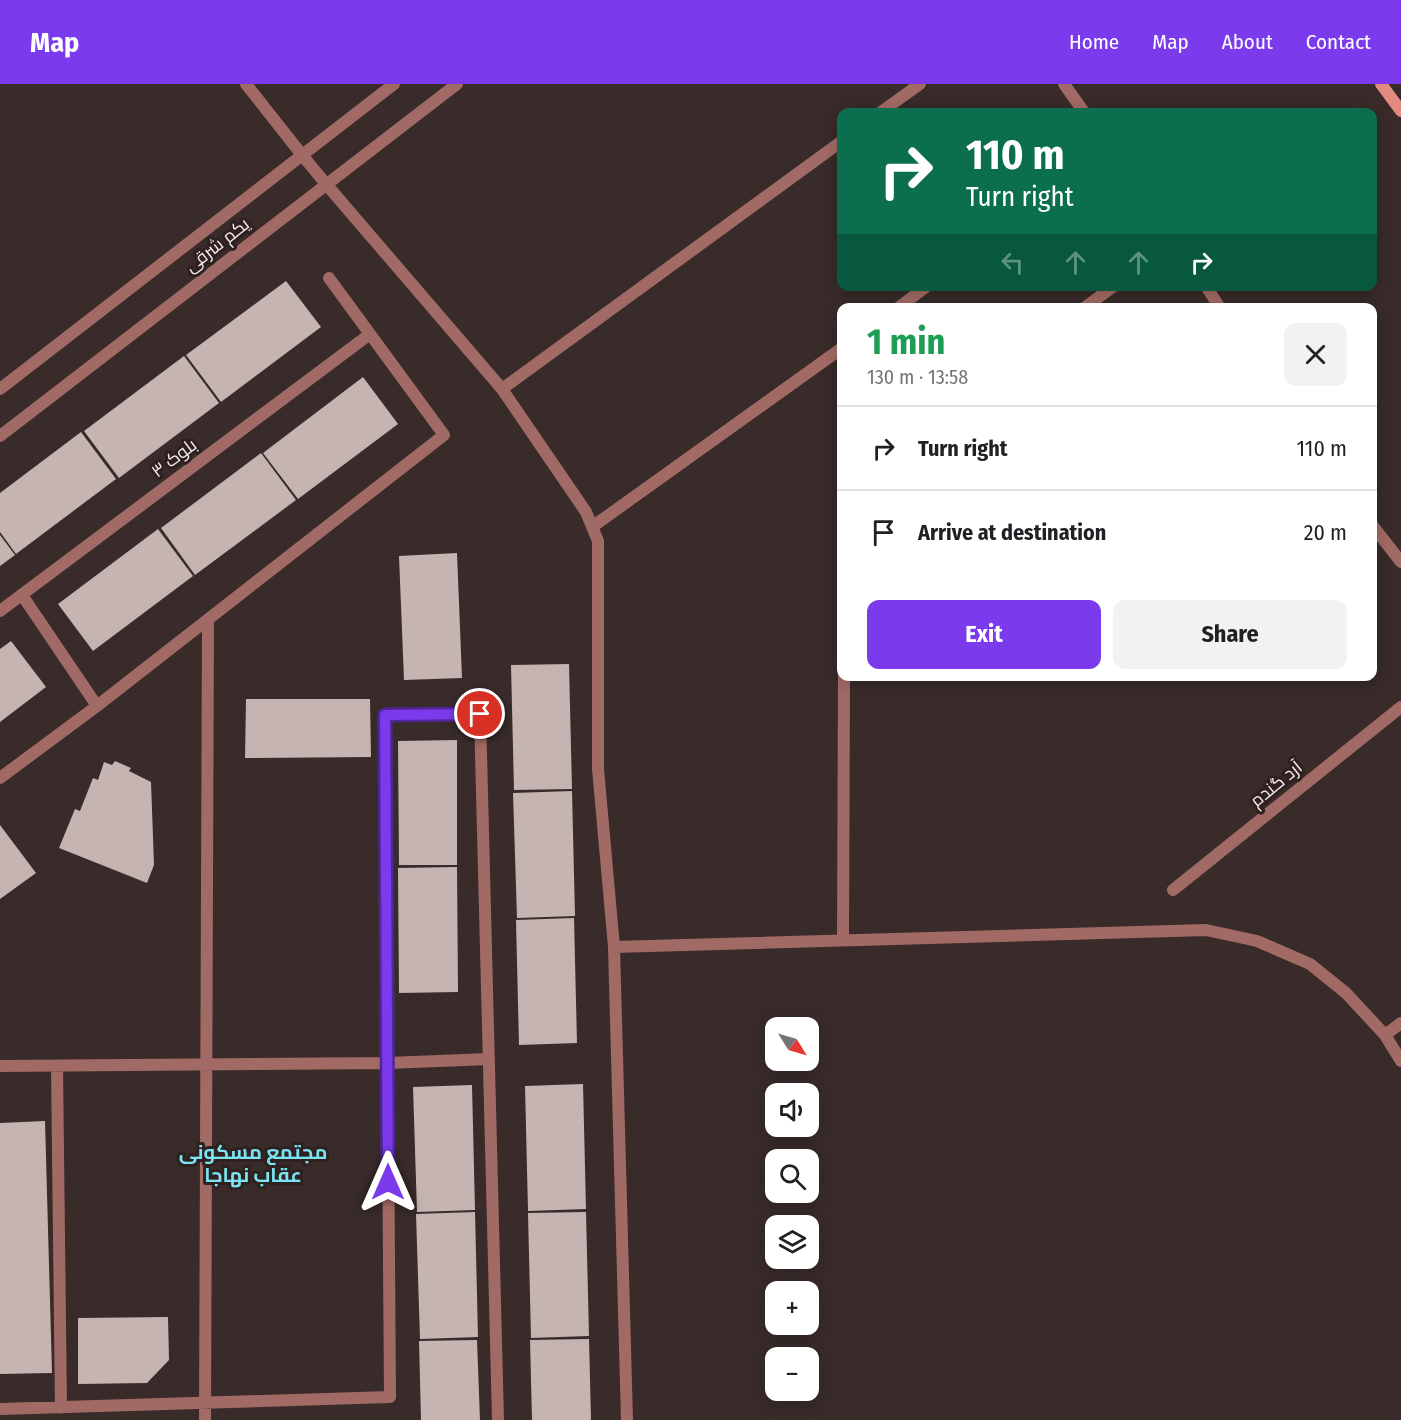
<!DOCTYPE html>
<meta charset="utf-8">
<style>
body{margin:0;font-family:"Fira Sans Condensed",Cairo,sans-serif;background:#f2f2f2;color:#202124;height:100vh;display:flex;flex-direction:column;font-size:22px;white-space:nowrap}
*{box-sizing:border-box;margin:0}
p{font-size:20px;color:#757577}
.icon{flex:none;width:33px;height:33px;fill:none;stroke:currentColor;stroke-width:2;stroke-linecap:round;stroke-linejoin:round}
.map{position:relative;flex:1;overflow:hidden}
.details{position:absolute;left:837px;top:219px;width:540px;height:378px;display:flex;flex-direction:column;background:#fff;border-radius:12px;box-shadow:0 3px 15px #0003}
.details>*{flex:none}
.hud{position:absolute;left:837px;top:24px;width:540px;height:183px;border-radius:12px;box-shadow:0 3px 15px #0003;background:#0b6e4f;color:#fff;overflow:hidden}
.needle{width:39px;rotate:127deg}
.tools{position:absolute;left:765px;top:933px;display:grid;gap:12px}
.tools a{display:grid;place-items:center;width:54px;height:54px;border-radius:12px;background:#fff;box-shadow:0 3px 15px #0003;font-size:30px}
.pin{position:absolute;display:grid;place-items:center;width:51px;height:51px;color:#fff;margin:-26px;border:3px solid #fff;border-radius:50%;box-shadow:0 2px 6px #0007}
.me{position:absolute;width:66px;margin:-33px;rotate:0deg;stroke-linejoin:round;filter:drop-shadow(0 0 4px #0008)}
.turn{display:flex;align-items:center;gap:21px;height:126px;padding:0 30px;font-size:27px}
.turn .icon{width:78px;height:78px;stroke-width:2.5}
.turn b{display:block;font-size:42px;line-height:51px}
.lanes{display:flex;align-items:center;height:57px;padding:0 30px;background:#0003;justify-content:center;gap:30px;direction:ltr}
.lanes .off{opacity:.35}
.round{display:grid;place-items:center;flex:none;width:63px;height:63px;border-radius:12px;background:#f2f2f2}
.head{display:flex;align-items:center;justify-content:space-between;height:102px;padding:0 30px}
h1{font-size:36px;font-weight:700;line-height:45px;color:#1e9e55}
.action{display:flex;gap:12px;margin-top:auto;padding:12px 30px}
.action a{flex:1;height:69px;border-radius:12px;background:#7c3aed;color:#fff;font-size:24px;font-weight:700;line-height:69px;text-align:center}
.action a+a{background:#f2f2f2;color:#202124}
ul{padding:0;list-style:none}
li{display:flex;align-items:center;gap:18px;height:84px;padding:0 30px;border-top:2px solid #e0e0e0}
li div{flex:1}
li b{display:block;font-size:22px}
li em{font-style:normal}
header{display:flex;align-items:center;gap:36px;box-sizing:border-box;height:84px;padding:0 30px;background:#7c3aed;color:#fff}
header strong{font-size:28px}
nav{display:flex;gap:33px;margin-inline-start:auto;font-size:21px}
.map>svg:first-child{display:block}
.building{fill:#c5b4b2}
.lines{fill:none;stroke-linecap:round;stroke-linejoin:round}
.minor{stroke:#a26a64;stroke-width:12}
.tertiary{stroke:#a26a64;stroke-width:12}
.secondary{stroke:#e38b81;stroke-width:12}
.route-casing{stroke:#51269a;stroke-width:15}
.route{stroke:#7c3aed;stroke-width:10}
.labels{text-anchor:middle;stroke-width:6;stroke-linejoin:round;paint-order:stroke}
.street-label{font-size:18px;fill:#f4ebea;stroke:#2e2120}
.neighbourhood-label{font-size:20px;font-weight:bold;fill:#7ae4f2;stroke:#2e2120}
</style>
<header>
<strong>Map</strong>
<nav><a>Home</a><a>Map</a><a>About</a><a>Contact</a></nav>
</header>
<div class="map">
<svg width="1401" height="1336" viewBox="0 0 1401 1336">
<rect width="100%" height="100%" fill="#382b29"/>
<path class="building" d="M286,197L321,243L221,318L186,271Z
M184,272L219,319L119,394L84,347Z
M363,293L398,340L298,415L263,369Z
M81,348L116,395L16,470L0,448V409Z
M261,369L296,416L195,491L161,444Z
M158,445L193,492L93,567L58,520Z
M0,451L15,471L0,482Z
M457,469L462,594L404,596L399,472Z
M11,557L46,603L0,638V565Z
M569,580L572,705L514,706L511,581Z
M246,615H370L371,673L245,674Z
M457,656V781H399L398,657Z
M115,677L131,684L129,687L151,698L154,781L147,799L59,764L75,725L80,727L93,694L98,696L104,678L112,681Z
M572,707L575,832L517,834L513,709Z
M0,741L36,789L0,815Z
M457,783L458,908L399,909L398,784Z
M574,834L577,959L519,961L516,836Z
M583,1000L586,1125L528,1127L525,1002Z
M472,1001L475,1126L417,1128L413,1003Z
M45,1037L52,1289L0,1290V1039Z
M475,1128L478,1253L420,1255L416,1130Z
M586,1128L589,1252L531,1254L528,1129Z
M168,1233L169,1276L147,1299L78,1300V1234Z
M589,1255L591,1336H532L530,1256Z
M477,1256L480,1336H421L419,1257Z"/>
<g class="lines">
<path class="minor" d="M246,0L302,71
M1064,0L1084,28
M881,28L920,0
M326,100L502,305L842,57
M1206,202L1220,224
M898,224L927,202
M1084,224L1114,202
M502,305L586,428L598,457V685L614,863L1206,846L1257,857L1310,880L1346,909L1385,951L1401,977
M1372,441L1401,478
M592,443L842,264
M22,511L97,622
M0,527L370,250
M0,694L97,622L444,351L329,194
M1173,806L1401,623
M843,856L844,592
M614,863L627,1336
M1385,951L1401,939
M0,982L388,979L489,975
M57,982L61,1324
M0,1325L390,1313L385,631L480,630L498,1336
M205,1336L208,536"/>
<path class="tertiary" d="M302,71L326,100
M0,305L394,0
M0,352L457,0"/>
<path class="secondary" d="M1381,0L1401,27"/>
</g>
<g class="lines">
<g class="route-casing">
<path id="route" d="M388,1098L385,631L480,630"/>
</g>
<use href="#route" class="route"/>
</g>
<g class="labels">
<g class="street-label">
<text transform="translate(217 161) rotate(-38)" y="6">یکم شرقی</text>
<text transform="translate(174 374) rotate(-37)" y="6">بلوک ۳</text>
<text transform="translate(1276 700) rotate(-39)" y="6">آرد گندم</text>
</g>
<g class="neighbourhood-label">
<text x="253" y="1075">مجتمع مسکونی<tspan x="253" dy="23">عقاب نهاجا</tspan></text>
</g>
</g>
</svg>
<div class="tools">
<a><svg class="needle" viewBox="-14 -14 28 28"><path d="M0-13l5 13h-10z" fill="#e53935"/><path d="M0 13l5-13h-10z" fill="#757577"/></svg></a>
<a><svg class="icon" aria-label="sound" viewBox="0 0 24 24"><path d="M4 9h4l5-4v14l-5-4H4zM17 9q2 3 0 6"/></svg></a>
<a><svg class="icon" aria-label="search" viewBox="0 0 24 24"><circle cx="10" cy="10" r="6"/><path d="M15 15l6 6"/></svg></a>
<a><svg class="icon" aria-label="layers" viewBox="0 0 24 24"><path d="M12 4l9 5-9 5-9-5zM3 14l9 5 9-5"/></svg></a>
<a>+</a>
<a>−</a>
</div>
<div class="pin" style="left:480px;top:630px;background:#d93025"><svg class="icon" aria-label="arrive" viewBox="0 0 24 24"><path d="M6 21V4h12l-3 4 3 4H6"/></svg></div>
<svg class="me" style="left:388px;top:1098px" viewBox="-20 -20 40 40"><path d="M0-17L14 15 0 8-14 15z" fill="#7c3aed" stroke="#fff" stroke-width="4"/></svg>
<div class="hud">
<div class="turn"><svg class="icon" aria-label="right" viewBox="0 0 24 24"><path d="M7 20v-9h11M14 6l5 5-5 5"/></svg><div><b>110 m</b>Turn right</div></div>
<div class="lanes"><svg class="icon off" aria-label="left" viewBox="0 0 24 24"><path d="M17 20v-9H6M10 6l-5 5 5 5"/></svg><svg class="icon off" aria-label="ahead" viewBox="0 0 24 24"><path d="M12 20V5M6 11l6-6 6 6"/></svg><svg class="icon off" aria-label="ahead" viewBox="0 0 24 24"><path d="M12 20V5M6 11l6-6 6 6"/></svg><svg class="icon" aria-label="right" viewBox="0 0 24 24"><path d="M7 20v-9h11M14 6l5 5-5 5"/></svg></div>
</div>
<section class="details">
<div class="head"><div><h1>1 min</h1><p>130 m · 13:58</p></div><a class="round"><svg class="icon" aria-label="close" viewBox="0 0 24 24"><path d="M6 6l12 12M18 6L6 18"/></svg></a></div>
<ul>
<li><svg class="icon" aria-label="right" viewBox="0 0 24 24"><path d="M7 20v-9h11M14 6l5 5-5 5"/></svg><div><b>Turn right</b></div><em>110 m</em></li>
<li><svg class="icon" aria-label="arrive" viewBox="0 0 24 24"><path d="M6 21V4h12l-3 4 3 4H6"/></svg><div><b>Arrive at destination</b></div><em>20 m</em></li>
</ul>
<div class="action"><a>Exit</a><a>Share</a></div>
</section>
</div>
